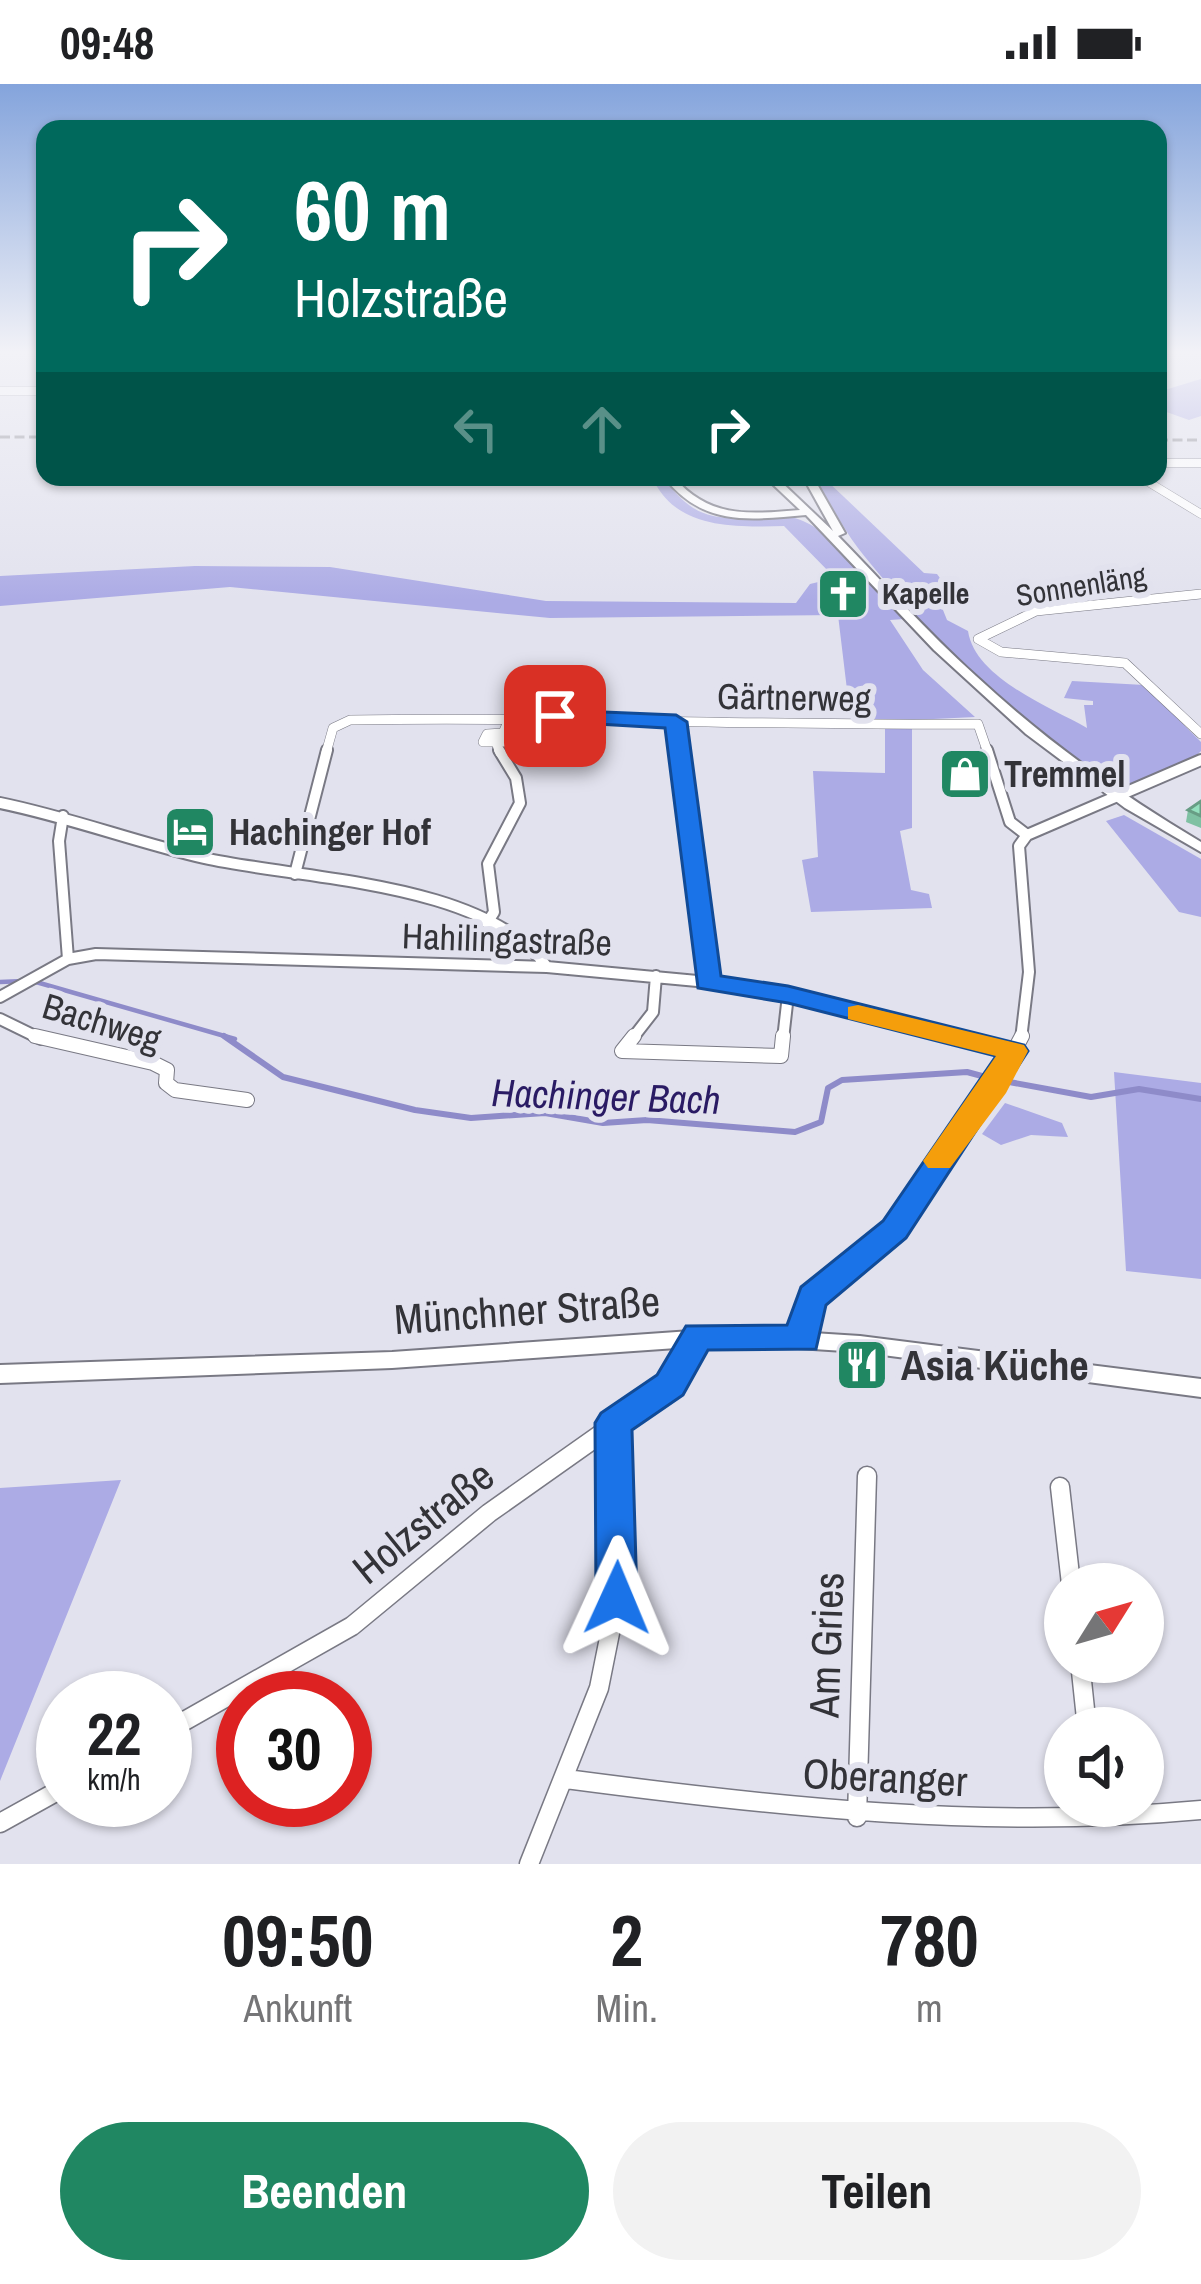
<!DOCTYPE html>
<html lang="de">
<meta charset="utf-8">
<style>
body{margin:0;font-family:"Archivo Narrow",sans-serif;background:#f2f2f2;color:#202124;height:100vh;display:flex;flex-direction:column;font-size:45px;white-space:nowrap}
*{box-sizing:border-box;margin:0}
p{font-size:39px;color:#757577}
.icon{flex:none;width:66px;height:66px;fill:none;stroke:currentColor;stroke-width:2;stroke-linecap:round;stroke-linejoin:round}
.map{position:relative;height:1780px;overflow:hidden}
.sheet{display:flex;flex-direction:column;background:#fff;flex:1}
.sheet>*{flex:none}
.banner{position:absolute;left:36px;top:36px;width:1131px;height:366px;border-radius:24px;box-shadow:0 3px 9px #0004;background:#00695c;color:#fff;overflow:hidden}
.needle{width:78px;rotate:53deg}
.tools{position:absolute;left:1044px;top:1479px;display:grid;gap:24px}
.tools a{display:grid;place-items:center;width:120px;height:120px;border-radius:50%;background:#fff;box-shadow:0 3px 9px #0004;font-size:60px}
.speed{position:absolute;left:36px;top:1587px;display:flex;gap:24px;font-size:60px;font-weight:700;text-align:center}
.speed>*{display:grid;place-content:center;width:156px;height:156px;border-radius:50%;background:#fff;box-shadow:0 3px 9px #0004;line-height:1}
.speed small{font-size:30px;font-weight:400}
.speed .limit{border:18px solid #d22;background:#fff;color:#111}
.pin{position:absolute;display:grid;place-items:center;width:102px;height:102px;color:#fff;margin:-51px;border-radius:24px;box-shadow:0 6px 18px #0006}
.me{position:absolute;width:132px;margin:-66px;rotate:1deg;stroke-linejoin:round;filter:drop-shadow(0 0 9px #0008)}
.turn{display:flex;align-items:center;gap:42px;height:252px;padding:0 60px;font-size:54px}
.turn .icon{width:156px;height:156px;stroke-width:2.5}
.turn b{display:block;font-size:84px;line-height:102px}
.lanes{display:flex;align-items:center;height:114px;padding:0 60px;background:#0003;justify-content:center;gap:60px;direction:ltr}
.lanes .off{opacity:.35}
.eta{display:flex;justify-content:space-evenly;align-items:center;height:204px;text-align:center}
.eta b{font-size:72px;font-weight:800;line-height:84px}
.primary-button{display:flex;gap:24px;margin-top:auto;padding:24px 60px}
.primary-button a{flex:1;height:138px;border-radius:72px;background:#208762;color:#fff;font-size:48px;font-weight:800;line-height:138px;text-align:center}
.primary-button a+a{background:#f2f2f2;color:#202124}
.status{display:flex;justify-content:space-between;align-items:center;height:84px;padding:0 60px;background:#fff;direction:ltr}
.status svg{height:33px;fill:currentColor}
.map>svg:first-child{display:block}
.green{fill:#acabe5}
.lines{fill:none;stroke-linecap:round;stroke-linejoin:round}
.stream-far1{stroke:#8e8bc9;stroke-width:4.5}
.stream{stroke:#8e8bc9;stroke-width:6}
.minor-far4-casing{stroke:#797984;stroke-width:9}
.minor-far3-casing{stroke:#797984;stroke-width:10}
.minor-far2-casing{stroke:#797984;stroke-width:14}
.minor-far1-casing{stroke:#797984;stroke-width:16}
.minor-casing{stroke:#797984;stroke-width:21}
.secondary-casing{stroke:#797984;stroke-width:4}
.minor-far4{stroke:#fff;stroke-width:8}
.minor-far3{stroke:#fff;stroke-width:9}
.minor-far2{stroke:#fff;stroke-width:10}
.minor-far1{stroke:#fff;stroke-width:14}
.minor{stroke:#fff;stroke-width:18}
.secondary{fill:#fff;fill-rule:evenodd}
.rail{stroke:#8b8b94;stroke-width:3;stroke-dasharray:10 4.5;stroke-linecap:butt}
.wall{fill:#7fc1a3}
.building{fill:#94e0be;stroke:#689d85;stroke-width:3}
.route{fill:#1a73e8;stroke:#114b97;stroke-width:3}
.slow{fill:#f59e0b}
.labels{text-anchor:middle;stroke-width:12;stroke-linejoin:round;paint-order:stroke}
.far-street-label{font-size:30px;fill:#333338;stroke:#e2e2ee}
.far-poi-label{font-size:30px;font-weight:bold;fill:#333338;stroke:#e2e2ee;text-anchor:start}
.street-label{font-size:36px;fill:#333338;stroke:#e2e2ee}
.poi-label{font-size:36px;font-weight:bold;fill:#333338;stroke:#e2e2ee;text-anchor:start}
.water-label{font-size:39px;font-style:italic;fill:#2a1b64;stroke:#e2e2ee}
.near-street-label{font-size:42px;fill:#333338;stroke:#e2e2ee}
.near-poi-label{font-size:42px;font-weight:bold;fill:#333338;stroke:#e2e2ee;text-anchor:start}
</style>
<div class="status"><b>09:48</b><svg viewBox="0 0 49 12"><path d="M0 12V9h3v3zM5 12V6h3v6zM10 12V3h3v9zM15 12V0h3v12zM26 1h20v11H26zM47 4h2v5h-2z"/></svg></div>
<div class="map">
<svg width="1201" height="1780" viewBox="0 0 1201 1780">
<rect width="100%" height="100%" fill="#e2e2ee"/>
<path class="green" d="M1201,295V332L1189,336L1158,325V308Z
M814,393H823L924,489L937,490L954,513L939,516L947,536L968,547C975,594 1050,623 1087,644L1084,621H1093V617L1064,614L1072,597L1144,601L1201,658V667C1183,687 1135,708 1108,697C1041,668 904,524 858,464C842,443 829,416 814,393Z
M666,396C710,462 758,417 803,437C842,454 877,505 904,535L890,536L923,586L975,633L851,639L838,531L550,534L230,503L0,522V492L195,482L330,483L546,517L796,519L810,500L835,494L784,442C737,443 678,446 654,397Z
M885,644H912V744L900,747L911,806L929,810L932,824L811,828L802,776L818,773L813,687L885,689Z
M1124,731L1201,775V833L1179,828L1106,737Z
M1114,988L1201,999V1195L1126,1187Z
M1005,1019L1062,1039L1068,1053L1031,1051L1001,1061L982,1050Z
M121,1396L0,1697V1404Z"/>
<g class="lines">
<path class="stream-far1" d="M0,898L24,897
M36,898L235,955"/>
<path class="stream" d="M224,952L283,993L415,1026L471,1034L545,1029L603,1039L647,1036L795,1048L821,1038L828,1004L842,996L967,988L993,995
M1004,997L1091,1013L1139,1005L1201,1015"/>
<g class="minor-far4-casing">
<path id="minor-far4" d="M0,307H45
M1158,379H1201
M1140,393L1201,430"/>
</g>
<g class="minor-far3-casing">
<path id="minor-far3" d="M1201,510L1036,527L978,555L1001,568L1125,579L1201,650
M676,638L680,669
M503,649L507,658H483L487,650Z
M503,649L510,633
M497,661L500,669
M326,669L333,644L350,636C560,632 768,642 978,640L988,669"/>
</g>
<g class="minor-far2-casing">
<path id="minor-far2" d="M679,666L708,898
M987,666L1010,738L1027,751
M0,719C69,733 135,758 204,774C303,796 484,797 547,883
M63,732L59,757L68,875
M295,790L327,666
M487,839L494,828L488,780L520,719L516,694L499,666
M0,913L68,875L96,870L547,883L708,898L788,911L965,955
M0,935L41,955
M632,955L653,928L656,892
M783,955L788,911
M1021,955L1029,888L1019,762L1027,751L1201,676"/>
</g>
<g class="minor-far1-casing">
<path id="minor-far1" d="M35,952L153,979L167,986L166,999L175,1006L247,1016
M634,952L622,967L781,972L783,952
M953,952L1013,967
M804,1255L805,1226L813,1212L894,1146L995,1002L1022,952
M645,1319L670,1301L698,1252"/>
</g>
<g class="minor-casing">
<path id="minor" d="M1060,1403L1071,1500
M1080,1578L1087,1644
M165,1648L352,1542L489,1429L649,1316
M566,1695C778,1723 987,1746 1201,1726
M857,1733L867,1392
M0,1739L63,1704
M529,1780L599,1604L617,1514L614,1339"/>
</g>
<g class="secondary-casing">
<path id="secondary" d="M664,393H674C709,435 750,430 800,426L765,393H776L833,447L803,393H813L845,449L838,452C884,499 927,548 976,592C1045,656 1120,710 1201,758V768L1125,724L1026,650L934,566L806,431C749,436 703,443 664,393Z
M734,1244L860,1252L1201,1295V1313L860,1268L734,1260L392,1284L0,1299V1281L392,1268Z"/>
</g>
<use href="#minor-far4" class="minor-far4"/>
<use href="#minor-far3" class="minor-far3"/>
<use href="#minor-far2" class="minor-far2"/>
<use href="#minor-far1" class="minor-far1"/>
<use href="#minor" class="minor"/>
<use href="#secondary" class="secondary"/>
<path class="rail" d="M0,353H45
M1158,356H1201"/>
</g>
<path class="wall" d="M1201,717V744L1186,738L1188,726Z"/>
<path class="building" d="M1201,717V732L1188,726Z"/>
<linearGradient id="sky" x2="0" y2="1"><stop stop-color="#84a4dc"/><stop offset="0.52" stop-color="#f2f2f7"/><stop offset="1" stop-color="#f2f2f7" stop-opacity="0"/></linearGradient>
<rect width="1201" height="516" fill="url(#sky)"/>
<path class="route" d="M555,626L676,631L687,638L721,892L788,902L1024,961L1028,967L906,1154L826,1221L816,1265L708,1266L683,1311L632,1346L637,1514L631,1527L617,1532L602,1527L596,1514L595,1339L601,1329L657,1291L686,1242L787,1241L801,1203L883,1137L996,972L788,919L698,904L665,644L547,637L544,632Z"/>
<path class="slow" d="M858,921L1024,961L1028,967L1006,1009L950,1084H928L923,1077L996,972L848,935V923Z"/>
<defs>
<g id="church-square" transform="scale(2.7)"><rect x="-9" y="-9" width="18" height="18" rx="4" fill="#208762" stroke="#e2e2ee"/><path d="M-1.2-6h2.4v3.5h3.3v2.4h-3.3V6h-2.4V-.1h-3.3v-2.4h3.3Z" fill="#fff"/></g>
<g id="shop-square" transform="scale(2.7)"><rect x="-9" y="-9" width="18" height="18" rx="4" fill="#208762" stroke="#e2e2ee"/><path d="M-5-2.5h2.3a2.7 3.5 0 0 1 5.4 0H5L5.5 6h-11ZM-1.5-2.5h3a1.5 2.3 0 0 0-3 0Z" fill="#fff"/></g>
<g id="hotel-square" transform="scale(2.7)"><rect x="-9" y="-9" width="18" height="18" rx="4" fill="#208762" stroke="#e2e2ee"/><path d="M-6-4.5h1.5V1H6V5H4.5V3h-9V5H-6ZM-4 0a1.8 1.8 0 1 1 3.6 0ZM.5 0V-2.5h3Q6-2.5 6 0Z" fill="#fff"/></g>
<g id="restaurant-square" transform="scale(2.7)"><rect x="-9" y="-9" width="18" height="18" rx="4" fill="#208762" stroke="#e2e2ee"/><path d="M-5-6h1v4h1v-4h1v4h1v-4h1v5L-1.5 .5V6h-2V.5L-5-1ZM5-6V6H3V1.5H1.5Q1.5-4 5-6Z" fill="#fff"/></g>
</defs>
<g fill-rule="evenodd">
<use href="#church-square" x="843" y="510"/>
<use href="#shop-square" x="965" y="690"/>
<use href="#hotel-square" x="190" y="748"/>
<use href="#restaurant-square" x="862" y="1281"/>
</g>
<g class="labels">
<g class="far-street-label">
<text transform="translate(1081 502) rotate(-9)" y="10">Sonnenläng</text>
</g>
<g class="far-poi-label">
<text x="882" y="520">Kapelle</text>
</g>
<g class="street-label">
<text transform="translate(794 613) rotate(1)" y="13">Gärtnerweg</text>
<text transform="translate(507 855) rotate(2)" y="13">Hahilingastraße</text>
<text transform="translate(102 938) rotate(17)" y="13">Bachweg</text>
</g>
<g class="poi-label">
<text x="1004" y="703">Tremmel</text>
<text x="229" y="761">Hachinger Hof</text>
</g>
<g class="water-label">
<text transform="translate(606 1012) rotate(2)" y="14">Hachinger Bach</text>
</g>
<g class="near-street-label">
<text transform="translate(527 1226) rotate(-4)" y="15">Münchner Straße</text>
<text transform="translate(423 1438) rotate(-39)" y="15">Holzstraße</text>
<text transform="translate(826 1561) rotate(-88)" y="15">Am Gries</text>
<text transform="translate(885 1693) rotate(3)" y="15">Oberanger</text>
</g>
<g class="near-poi-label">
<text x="901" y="1296">Asia Küche</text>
</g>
</g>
</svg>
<div class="tools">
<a><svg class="needle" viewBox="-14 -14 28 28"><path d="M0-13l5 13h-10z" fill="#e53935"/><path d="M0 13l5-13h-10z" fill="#757577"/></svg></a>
<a><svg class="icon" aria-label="sound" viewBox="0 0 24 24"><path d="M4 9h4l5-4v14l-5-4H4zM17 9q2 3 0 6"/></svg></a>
</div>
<div class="speed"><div>22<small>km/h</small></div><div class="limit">30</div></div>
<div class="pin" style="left:555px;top:632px;background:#d93025"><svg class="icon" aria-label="arrive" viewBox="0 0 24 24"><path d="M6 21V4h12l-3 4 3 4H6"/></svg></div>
<svg class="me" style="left:617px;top:1514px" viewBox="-20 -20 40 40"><path d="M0-17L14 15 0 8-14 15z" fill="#1a73e8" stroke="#fff" stroke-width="4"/></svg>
<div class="banner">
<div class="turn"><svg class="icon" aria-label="right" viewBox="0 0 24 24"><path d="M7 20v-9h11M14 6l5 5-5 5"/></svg><div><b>60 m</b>Holzstraße</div></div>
<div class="lanes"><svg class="icon off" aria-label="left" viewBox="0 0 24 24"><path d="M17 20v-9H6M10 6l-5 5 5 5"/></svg><svg class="icon off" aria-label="ahead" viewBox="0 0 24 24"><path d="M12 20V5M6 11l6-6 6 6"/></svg><svg class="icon" aria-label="right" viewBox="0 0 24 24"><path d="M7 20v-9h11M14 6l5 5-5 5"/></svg></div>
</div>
</div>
<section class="sheet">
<div class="eta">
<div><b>09:50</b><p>Ankunft</p></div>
<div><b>2</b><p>Min.</p></div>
<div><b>780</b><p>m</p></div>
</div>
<div class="primary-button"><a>Beenden</a><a>Teilen</a></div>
</section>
